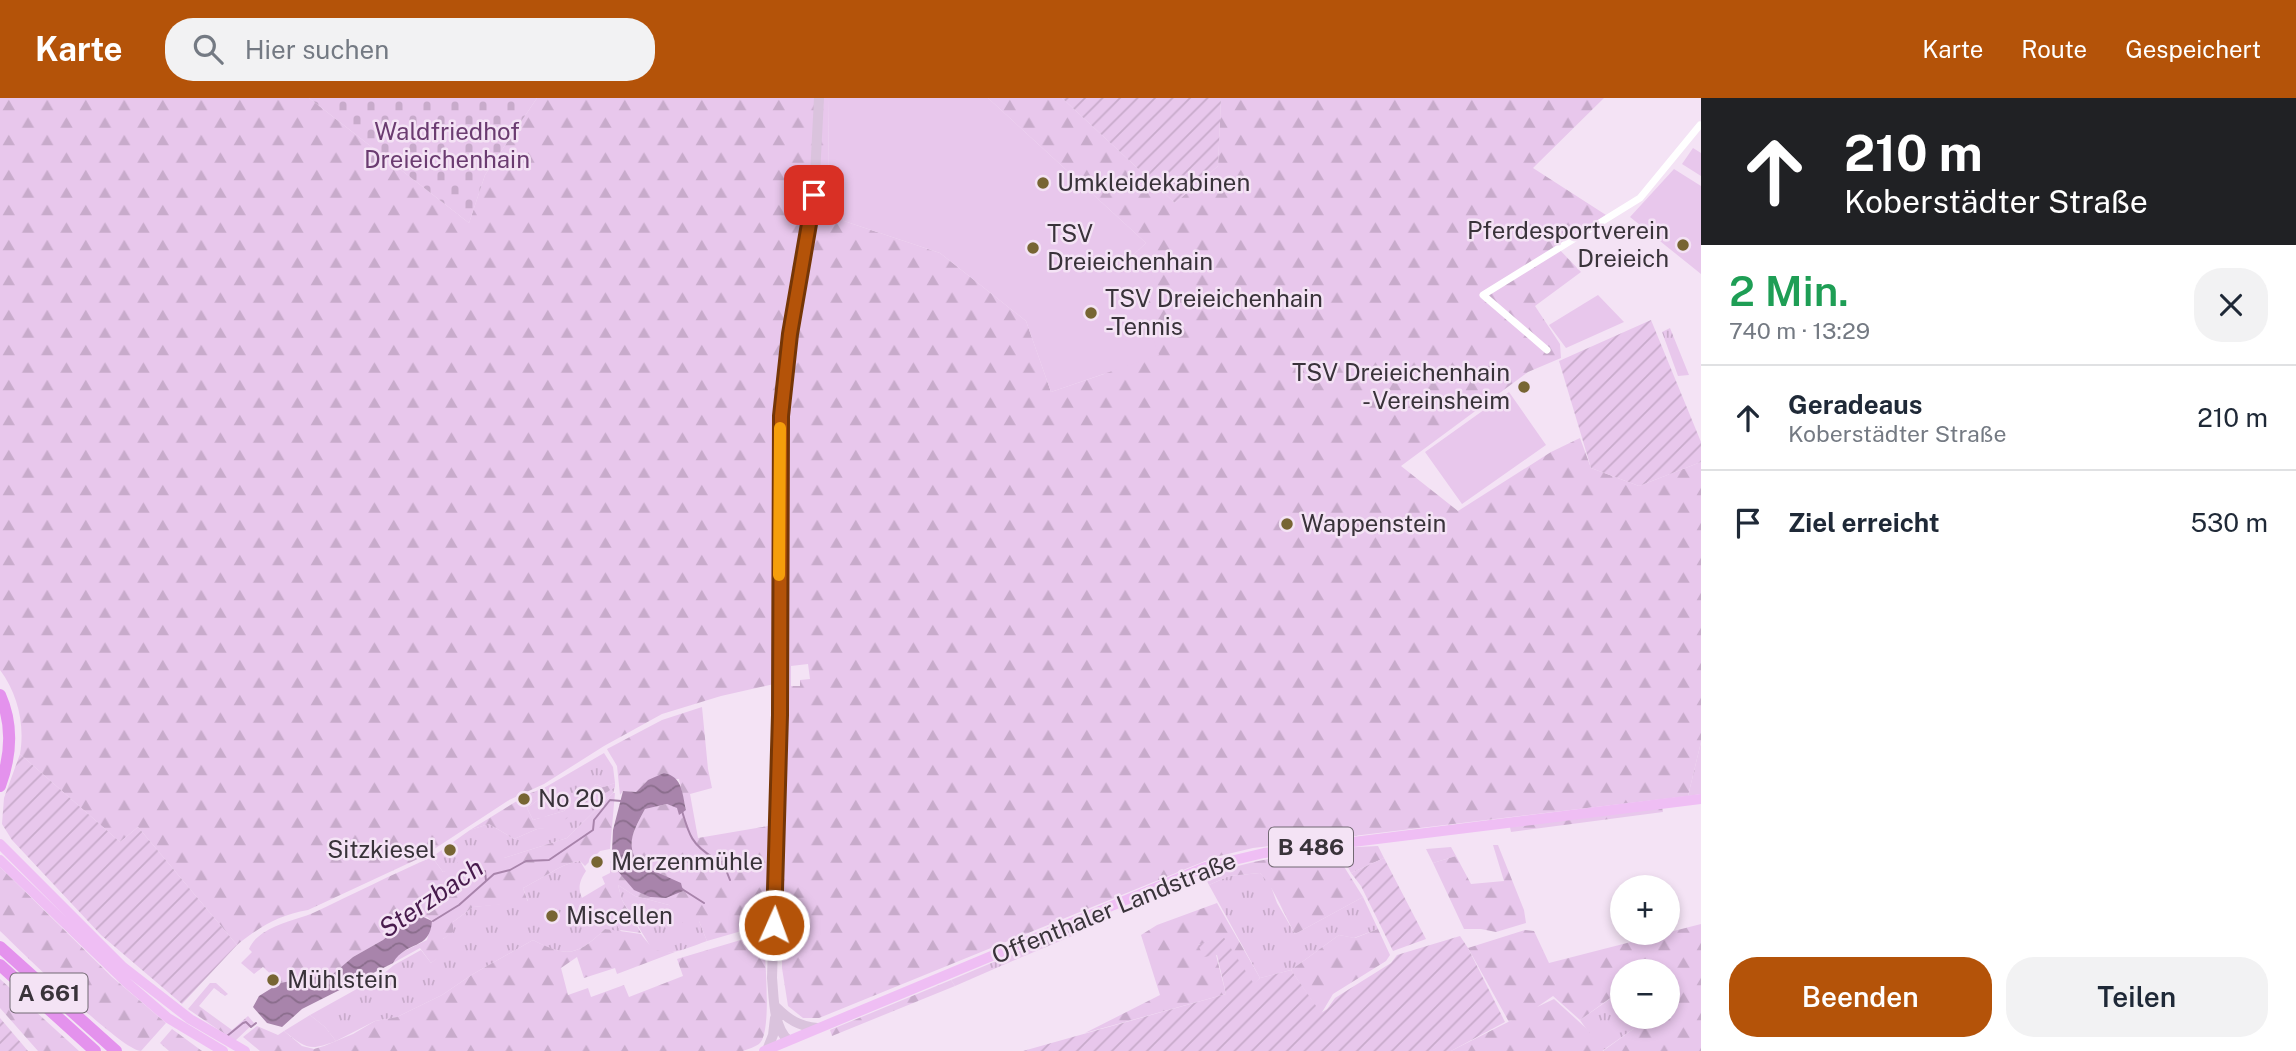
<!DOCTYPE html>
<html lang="de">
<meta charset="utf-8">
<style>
body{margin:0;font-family:"Public Sans",sans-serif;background:#f2f2f3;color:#1f2937;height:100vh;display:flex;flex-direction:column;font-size:26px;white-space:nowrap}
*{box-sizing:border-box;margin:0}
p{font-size:23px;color:#747a83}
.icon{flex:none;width:38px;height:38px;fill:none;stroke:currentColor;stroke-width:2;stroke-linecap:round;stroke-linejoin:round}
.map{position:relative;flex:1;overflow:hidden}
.details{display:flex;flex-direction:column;background:#fff;width:595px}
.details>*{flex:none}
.top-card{background:#202124;color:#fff;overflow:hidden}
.tools{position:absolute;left:1610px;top:777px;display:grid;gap:14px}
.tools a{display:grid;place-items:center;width:70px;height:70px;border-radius:50%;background:#fff;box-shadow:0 4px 10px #0003;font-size:35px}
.pin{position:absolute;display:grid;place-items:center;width:60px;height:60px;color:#fff;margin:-30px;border-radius:14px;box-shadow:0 4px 10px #0006}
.me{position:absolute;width:77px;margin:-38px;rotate:2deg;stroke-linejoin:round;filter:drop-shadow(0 0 5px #0008)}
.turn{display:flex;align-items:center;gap:24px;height:147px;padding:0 28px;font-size:32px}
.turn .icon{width:91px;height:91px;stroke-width:2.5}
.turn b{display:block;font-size:49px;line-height:60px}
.round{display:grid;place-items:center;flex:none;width:74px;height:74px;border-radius:28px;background:#f2f2f3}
.headline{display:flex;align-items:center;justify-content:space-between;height:119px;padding:0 28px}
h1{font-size:42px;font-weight:600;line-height:52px;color:#1e9e55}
.primary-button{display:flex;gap:14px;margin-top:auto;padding:14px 28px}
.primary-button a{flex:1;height:80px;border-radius:28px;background:#b45309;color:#fff;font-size:28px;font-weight:600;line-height:80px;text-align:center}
.primary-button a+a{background:#f2f2f3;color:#1f2937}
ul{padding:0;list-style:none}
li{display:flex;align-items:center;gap:21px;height:105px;padding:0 28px;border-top:2px solid #e0e1e3}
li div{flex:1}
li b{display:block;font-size:26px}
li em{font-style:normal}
header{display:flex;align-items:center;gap:42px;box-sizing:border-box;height:98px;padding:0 35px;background:#b45309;color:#fff}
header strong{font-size:33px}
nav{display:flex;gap:38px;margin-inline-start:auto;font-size:24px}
.search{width:490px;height:63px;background:#f2f2f3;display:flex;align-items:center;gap:18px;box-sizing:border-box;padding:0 24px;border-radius:28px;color:#747a83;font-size:26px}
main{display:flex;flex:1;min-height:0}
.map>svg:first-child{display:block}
.grass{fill:url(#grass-tufts)}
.forest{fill:url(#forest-firs);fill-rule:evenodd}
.cemetery{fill:url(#cemetery-stones)}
.park{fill:#e8c7ec}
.garden{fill:url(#garden-furrows)}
.water{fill:url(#water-waves)}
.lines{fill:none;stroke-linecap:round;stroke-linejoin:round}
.stream{stroke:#a884ab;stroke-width:2}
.street{stroke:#fff;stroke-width:7}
.secondary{stroke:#dac3dd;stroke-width:10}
.primary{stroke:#efbef4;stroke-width:10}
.highway{stroke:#e492ed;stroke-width:12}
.route-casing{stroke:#753606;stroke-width:18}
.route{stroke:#b45309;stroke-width:12}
.slow{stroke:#f59e0b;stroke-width:12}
.poi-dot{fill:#776533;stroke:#f4e3f5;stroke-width:2.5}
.labels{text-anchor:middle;stroke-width:5;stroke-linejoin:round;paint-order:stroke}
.shield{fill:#f4e3f5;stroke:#716872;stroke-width:2}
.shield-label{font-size:23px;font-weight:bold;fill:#39333a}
.park-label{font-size:24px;fill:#6b3c71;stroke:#f4e3f5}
.poi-label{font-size:24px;fill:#39333a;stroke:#f4e3f5;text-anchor:start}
.street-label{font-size:24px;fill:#39333a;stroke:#f4e3f5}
.water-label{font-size:26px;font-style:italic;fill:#481b4d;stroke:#f4e3f5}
</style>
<header>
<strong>Karte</strong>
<div class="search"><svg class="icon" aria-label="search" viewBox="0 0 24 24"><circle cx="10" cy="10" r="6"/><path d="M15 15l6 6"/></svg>Hier suchen</div>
<nav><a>Karte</a><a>Route</a><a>Gespeichert</a></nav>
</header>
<main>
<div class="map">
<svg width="1701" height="953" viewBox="0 0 1701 953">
<defs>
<pattern id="grass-tufts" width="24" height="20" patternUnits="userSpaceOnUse" patternTransform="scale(1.75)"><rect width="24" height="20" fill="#e8c7ec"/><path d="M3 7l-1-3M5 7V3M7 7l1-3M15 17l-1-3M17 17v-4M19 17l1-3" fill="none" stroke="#c8abcb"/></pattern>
<pattern id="forest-firs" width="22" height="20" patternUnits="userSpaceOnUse" patternTransform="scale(1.75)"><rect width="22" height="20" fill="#e8c7ec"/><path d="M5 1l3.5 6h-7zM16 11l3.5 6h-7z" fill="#c8abcb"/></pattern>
<pattern id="cemetery-stones" width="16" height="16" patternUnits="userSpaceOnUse" patternTransform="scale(1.75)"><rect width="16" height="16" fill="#e8c7ec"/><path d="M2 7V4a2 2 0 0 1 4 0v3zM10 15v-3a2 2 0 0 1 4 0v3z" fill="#c8abcb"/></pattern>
<pattern id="garden-furrows" width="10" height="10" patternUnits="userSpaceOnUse" patternTransform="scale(1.75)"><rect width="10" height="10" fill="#e8c7ec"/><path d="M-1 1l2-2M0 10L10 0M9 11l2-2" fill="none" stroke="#c8abcb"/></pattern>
<pattern id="water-waves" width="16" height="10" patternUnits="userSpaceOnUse" patternTransform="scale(1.75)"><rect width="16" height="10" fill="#a884ab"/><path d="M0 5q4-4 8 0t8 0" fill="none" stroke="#8a6d8c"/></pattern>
</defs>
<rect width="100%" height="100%" fill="#f4e3f5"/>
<path class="grass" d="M1670,230L1689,277L1678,278L1662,234Z
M1701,644V696L1688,698Z
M604,655L613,669L615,685L604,689L596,686L564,713L533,722L527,710L542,699L544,690Z
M615,689L613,695L567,740L504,760L443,774L432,759L470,732L489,726L514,741L537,731L552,729Z
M1451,749L1456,758L1433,765L1426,751Z
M580,763L586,773C572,793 583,804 598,820L601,815L610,816L622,835L605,831C577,858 567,860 533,842L473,876L442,897L397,919L375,923L336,943L325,929L310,917L382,877L394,867L421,852L431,865L443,855V841L452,834L453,824L473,809L528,803L523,790C540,782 564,764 580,763Z
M1260,775L1270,786L1277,805L1295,836L1363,799L1378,831L1354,840L1339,837L1291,872L1260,880L1209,787L1229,778Z
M618,787L635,798L669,807L699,823L707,843C689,849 670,860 652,851L622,802Z
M1008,858L1010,864L955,888L951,882Z
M1614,898L1622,910V919H1628L1636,929L1602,953L1580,922Z"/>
<path class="forest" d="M0,0H309L469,125L485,77L537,0H828L829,81L844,123L940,155L1026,223L1051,294L1104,276L1125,243L1122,226L1132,158L1146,145L988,0H1062L1175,105L1218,68L1221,0H1604L1533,70L1606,117L1557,149L1581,174L1535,208L1560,246L1561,260L1528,274L1401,368L1458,413L1551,354L1580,340L1591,370L1639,388L1701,364V644L1688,698L1253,750L1215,759L819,920H803L788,908L782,870L785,590L774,586L721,598L662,616L604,648L544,686L509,702L422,759L308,812C279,817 259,829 237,847L138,729L120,744L20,656C25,627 18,596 0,572ZM808,566L810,581L800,582V588H791V568Z
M702,609L708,671L712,690L690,696L698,740L774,727L769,825L707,843L699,823L676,825L674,812L669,807L635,798L618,787L622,802L641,835L620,832L610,816L601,815L597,820L580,801L605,786L602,779L610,775L611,759L616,771L653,773L640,770C624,746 633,735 645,711L667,706L686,712L679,681L648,682L636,694L623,693L620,697L617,668L607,651L662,622Z
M615,685V689L552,730L537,731L514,741L489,726L470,732L528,696L544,690L542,699L527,710L533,722L564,713L596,686L604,689Z
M613,695H615L610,751L600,753L585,768L580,763C564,764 540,782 523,790L528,804L473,809L453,824V834L443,841L449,852L431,865L420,850L393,865L398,856L427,842L432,823L427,819L400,827L383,842L353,859L334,875L280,885L263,869L254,876L241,865L252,854L249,851C252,844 256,840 263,835C280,824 296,822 313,815C353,796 391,777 432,759L443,774L456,769L459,760L485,750L504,760L567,740Z
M1662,709L1663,714L1511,734L1510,729Z
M1493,747H1498L1524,812L1526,825L1496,834L1481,831H1464L1433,765L1456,758L1471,786L1504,783Z
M1378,748L1384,760L1351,775L1338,750Z
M1333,751L1363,799L1295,836C1284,816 1274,790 1260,775L1229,778L1209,787L1204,778C1246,764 1289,756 1333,751Z
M0,769L112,879L166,925L141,953C122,953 20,852 0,833Z
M1217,805L1260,880L1254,887L1223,839L1198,847L1216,857L1226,896L1085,935L1160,897L1141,837L1157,827Z
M1701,826V953H1451L1512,922L1509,924L1468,850L1525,832L1534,833L1549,865ZM1622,873H1668V919H1628L1636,929L1603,953L1587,931L1554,901L1537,909L1553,898L1580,922L1613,898L1622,910Z
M1073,830L1077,836L1010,864L1008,858Z
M605,831L641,836C652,851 657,855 675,854L617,876L615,870L584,880L577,859L561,870L568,897L588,890L591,899L624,887L629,899L683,878L677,861L764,835C764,855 773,935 759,946C755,949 748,951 743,953H260L243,939L257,928L278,937L284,933L302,948L314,951L324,948L353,936L375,923L397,919L442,897L473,876L533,842C568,860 577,858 605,831Z
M1378,831L1390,857L1386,863L1333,896L1321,916L1291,872L1339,837L1355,840Z
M0,881L79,953H38L0,910Z
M951,882L955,888L832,938L830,932Z
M210,885H216L228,896L225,898L214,890L199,908L232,932L248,918L254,925L235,943L188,911Z
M172,931L202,953H169L160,945Z"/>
<path class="cemetery" d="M309,0H537L485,77L469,125Z"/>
<path class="park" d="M828,0H988L1146,145L1132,158L1155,180L1138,221L1122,226L1126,243L1151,235L1159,257L1051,294L1026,223L940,155L844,123L829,81Z
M1693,50L1701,55V78L1682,66Z
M1674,71L1701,88V176L1630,119Z
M1598,197L1624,224L1566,250L1549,227Z
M1509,294L1546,347L1462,406L1425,354Z
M566,690L573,703L541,721L534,708Z
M310,917L325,929L336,943C310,953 306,951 284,933Z"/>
<path class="garden" d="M1062,0H1221L1218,68L1175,105Z
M1651,222L1701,344V364L1639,388L1591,370L1559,263Z
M20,656L120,744L138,729L237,847L182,906L101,837L12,742L2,726L4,700Z
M1384,760L1426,841L1393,853L1361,788L1351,775Z
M1223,838L1254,886L1260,880L1291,872L1321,915L1327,911L1335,900L1391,865L1397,857L1460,838L1468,850L1505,924L1451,953H1023L1226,896L1217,857L1204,859L1198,847Z
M0,920L28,953H0Z"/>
<path class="water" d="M664,675C683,679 682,695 686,712L679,717L677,710L667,706L645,711C633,734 624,747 641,770L654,773L681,785L683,793L666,800L650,799L634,792L616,771L612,753L613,732L623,693L636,694L648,682Z
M421,818L432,823C430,853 406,842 393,865L302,911L282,929L267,925L253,909L259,898L280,885L334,875L353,859L383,842L400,827Z"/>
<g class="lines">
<path class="stream" d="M682,713C689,737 692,747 714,760C721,765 725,770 734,769
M721,764L730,762
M724,767L730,782
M485,773L486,783
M682,791L704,805
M433,823L459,807L494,776L510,772L526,763L549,762L593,732L594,722L610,702L621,703
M227,938L243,925L246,924L251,929L256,925"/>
<path class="street" d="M1547,252L1483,197L1640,100L1700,27"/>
<path class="secondary" d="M776,909C789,922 799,928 817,930
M788,942C773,928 774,900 772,880L780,617L781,318L791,236L814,97L819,0
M767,952L773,937L775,920"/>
<path class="primary" d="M0,746L123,869L190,921L245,953
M0,762L126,884L168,920L223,953
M764,953L1205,769L1264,755L1701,701"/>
<path class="highway" d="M0,597C13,626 11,658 0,688
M0,849L116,953
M0,867L95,953"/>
</g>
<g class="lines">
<g class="route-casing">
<path id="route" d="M774,827L780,617L781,318L790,236L814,97"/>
</g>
<use href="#route" class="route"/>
<path class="slow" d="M779,477L780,330"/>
</g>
<g class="poi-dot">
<circle cx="1043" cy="85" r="7"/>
<circle cx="1683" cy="147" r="7"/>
<circle cx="1033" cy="150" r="7"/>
<circle cx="1091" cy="215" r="7"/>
<circle cx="1524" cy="289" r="7"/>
<circle cx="1287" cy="426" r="7"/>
<circle cx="524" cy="701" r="7"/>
<circle cx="450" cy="752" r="7"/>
<circle cx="597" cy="764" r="7"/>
<circle cx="552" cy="818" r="7"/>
<circle cx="273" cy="882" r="7"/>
</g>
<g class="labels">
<g class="shield">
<rect x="1269" y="729.5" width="84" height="39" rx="5"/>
<rect x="10.5" y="875.5" width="77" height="39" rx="5"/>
</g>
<g class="shield-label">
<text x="1311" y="757">B 486</text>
<text x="49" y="903">A 661</text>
</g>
<g class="park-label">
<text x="447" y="42">Waldfriedhof<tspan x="447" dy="28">Dreieichenhain</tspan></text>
</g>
<g class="poi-label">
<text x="1057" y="93">Umkleidekabinen</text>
<text x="1669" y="141" text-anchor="end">Pferdesportverein<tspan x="1669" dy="28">Dreieich</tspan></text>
<text x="1047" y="144">TSV<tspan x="1047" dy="28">Dreieichenhain</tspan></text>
<text x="1105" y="209">TSV Dreieichenhain<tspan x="1105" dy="28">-Tennis</tspan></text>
<text x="1510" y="283" text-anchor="end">TSV Dreieichenhain<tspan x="1510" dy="28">- Vereinsheim</tspan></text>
<text x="1301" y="434">Wappenstein</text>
<text x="538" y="709">No 20</text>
<text x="436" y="760" text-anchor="end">Sitzkiesel</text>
<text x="611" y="772">Merzenmühle</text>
<text x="566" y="826">Miscellen</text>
<text x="287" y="890">Mühlstein</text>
</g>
<g class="street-label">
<text transform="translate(1114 810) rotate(-22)" y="8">Offenthaler Landstraße</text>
</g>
<g class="water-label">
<text transform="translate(431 800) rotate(-34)" y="9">Sterzbach</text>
</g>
</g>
</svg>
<div class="tools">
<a>+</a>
<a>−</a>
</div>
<div class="pin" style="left:814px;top:97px;background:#d93025"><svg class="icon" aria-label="arrive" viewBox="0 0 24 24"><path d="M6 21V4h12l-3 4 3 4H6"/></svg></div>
<svg class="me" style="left:774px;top:827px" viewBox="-20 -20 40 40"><circle r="17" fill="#b45309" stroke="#fff" stroke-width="3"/><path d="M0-11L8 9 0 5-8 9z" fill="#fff"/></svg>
</div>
<section class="details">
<div class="top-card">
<div class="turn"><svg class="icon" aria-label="ahead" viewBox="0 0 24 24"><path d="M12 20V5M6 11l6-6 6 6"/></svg><div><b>210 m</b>Koberstädter Straße</div></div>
</div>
<div class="headline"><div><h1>2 Min.</h1><p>740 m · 13:29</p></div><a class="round"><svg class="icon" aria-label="close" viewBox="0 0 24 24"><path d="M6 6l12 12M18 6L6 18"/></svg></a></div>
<ul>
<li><svg class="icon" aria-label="ahead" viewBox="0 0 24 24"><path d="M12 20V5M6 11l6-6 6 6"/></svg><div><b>Geradeaus</b><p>Koberstädter Straße</p></div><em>210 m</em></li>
<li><svg class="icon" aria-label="arrive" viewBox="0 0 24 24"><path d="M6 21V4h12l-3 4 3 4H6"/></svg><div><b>Ziel erreicht</b></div><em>530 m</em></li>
</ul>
<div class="primary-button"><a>Beenden</a><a>Teilen</a></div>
</section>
</main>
